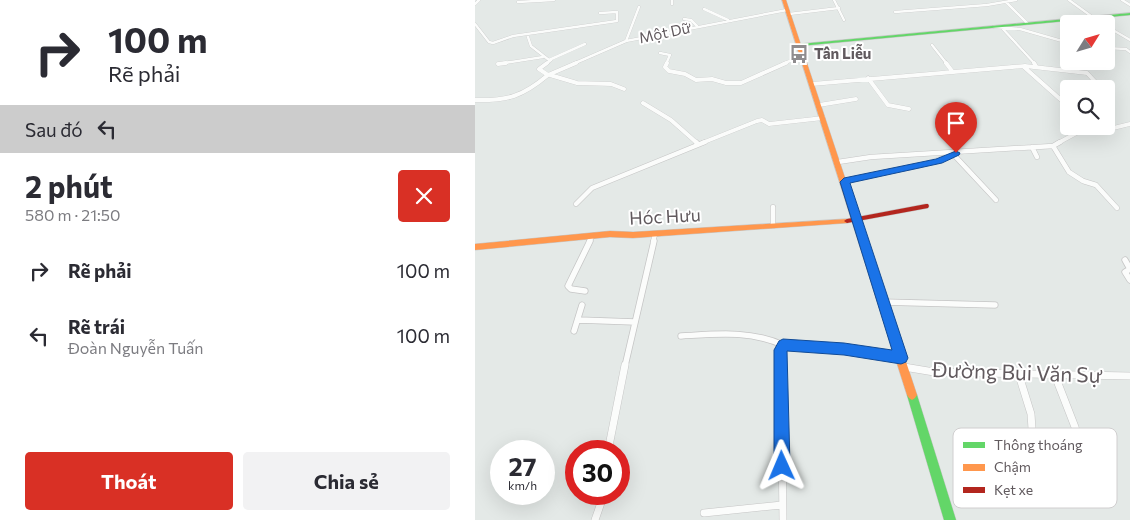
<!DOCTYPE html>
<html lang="vi">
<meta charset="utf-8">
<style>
body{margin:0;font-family:Commissioner,sans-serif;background:#f2f2f3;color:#2b2b33;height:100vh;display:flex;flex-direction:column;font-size:19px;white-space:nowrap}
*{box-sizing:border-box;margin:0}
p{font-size:16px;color:#7c7c81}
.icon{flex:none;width:28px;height:28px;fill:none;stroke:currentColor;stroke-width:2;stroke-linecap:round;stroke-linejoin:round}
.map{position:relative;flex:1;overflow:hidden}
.drawer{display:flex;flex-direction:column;background:#fff;width:475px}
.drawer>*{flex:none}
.banner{background:#fff;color:#2b2b33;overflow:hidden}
.needle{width:32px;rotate:53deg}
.buttons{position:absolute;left:585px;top:15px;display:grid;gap:10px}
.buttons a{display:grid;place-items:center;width:55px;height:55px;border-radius:5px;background:#fff;box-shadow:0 5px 20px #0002;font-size:25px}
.speed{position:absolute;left:15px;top:440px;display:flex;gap:10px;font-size:25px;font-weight:700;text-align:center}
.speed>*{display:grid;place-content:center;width:65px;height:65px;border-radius:50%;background:#fff;box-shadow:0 5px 20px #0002;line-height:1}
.speed small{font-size:12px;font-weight:400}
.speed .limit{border:8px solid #d22;background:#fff;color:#111}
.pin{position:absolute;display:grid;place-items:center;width:42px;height:42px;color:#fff;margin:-51px -21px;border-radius:50% 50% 50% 0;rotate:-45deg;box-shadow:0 0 5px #0007}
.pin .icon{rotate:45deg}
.me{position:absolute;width:55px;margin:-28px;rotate:359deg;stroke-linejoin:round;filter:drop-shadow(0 0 4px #0008)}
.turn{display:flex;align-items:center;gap:18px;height:105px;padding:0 25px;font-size:22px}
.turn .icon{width:65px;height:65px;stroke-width:2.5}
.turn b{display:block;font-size:35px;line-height:42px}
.then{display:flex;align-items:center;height:48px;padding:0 25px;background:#0003;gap:10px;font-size:19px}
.round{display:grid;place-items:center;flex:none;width:52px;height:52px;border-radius:5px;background:#f2f2f3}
.headline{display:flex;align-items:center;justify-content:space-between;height:85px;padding:0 25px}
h1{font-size:30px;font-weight:700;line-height:38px}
.action{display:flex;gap:10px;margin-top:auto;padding:10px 25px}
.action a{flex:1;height:58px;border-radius:5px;background:#d93025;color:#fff;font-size:20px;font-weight:700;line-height:58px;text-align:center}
.action a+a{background:#f2f2f3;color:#2b2b33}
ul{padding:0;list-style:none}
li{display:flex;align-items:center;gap:15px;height:65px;padding:0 25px}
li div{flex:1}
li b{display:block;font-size:19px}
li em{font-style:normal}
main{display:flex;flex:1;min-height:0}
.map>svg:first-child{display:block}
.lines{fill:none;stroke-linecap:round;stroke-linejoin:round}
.street-far4-casing{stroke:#c5c5c5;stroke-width:3}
.street-far3-casing{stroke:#c5c5c5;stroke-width:4.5}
.street-far2-casing{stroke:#c5c5c5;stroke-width:5.5}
.street-far1-casing{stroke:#c5c5c5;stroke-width:7}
.street-casing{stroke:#c5c5c5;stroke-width:8}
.fast-casing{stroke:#c6c6c6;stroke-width:1}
.slow-casing{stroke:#c6c6c6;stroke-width:1}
.jam-casing{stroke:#c6c6c6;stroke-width:1}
.street-far4{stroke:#fbfcfb;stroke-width:2.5}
.street-far3{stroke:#fbfcfb;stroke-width:4}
.street-far2{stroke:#fbfcfb;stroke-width:4.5}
.street-far1{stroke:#fbfcfb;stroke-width:5.5}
.street{stroke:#fbfcfb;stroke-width:7}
.fast{fill:#63d668;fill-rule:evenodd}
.slow{fill:#ff974d;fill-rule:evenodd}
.jam{fill:#b3261e;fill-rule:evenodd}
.route{fill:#1a73e8;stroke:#114b97}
.labels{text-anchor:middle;stroke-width:4;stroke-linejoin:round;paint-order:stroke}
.far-street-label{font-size:15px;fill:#615a5e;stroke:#fff}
.far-poi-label{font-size:15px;font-weight:bold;fill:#615a5e;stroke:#fff;text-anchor:start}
.street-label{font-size:18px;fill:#615a5e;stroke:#fff}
.near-street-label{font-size:21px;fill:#615a5e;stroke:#fff}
.key{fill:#fff;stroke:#d0cecf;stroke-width:1}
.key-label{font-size:14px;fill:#615a5e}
</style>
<main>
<section class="drawer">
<div class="banner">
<div class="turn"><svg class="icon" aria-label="right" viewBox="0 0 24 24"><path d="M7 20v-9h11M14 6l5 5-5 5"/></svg><div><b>100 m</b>Rẽ phải</div></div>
<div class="then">Sau đó<svg class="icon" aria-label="left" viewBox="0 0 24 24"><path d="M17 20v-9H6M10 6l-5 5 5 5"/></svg></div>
</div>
<div class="headline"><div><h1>2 phút</h1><p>580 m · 21:50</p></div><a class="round" style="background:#d93025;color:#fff"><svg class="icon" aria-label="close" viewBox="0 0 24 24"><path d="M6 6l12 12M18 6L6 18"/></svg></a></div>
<ul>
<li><svg class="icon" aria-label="right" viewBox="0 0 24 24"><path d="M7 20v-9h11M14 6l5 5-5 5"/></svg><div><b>Rẽ phải</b></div><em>100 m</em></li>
<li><svg class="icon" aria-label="left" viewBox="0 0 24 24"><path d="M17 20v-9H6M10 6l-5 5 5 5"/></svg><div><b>Rẽ trái</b><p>Đoàn Nguyễn Tuấn</p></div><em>100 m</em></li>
</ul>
<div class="action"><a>Thoát</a><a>Chia sẻ</a></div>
</section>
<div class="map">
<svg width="655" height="520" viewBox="0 0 655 520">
<rect width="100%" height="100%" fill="#e4e9e7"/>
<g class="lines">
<g class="street-far4-casing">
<path id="street-far4" d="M197,0V4
M359,0L369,20
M594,0L627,24
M647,0L655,5
M43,2L79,0
M531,2L552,23
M0,4L4,0
M229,9L253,20
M420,12L512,5L541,0
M314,14L364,8
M209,19L216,20L222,26
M0,24L14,42L18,43L38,36L142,21V12L125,13
M631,26L655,40
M519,27L545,29L594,43
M527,28L560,64
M52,34L56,46L74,60L110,44
M151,41L164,7
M457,45L472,64
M631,48L651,49L655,52
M185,53L195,55L191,64
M23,64L68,57
M71,64L76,60
M98,64L151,41L312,10
M308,64L328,55
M590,64L594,60"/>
</g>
<g class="street-far3-casing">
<path id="street-far3" d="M192,63L190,67L194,71L210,74L221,80L237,79L251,83H266L311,63
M471,63L477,71
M559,63L561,66
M591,63L592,70
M23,64L31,63
M549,67L594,107
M73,75L101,63
M75,75L102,83L136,84L149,89
M393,78L413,105L434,109
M337,84L550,66L612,73L627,89
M631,93L633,95
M0,100C33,101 48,96 73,75L64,69L72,63
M168,103L196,120L222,143
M344,105L381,99
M227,143L282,121L287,120L294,124L348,118
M583,143L609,129L622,132L655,124"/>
</g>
<g class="street-far2-casing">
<path id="street-far2" d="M221,142L223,144
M578,146L594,172L608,181L621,185L642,208
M557,147L562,157
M479,155L521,200
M363,162L396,157L578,146L585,142
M369,181L447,165L478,155
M101,204L117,188L230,142
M298,207V226
M114,242L117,236
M178,242L180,234"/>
</g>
<g class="street-far1-casing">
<path id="street-far1" d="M650,260L655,269L650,272L655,280
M110,291L96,289L93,286L115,241
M407,302L520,305
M104,320L160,322
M99,331L107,305
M206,336C241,334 275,330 308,345
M150,366L179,241
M306,366V347L314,345L363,348L426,357"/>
</g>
<g class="street-casing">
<path id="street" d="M306,365L308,520
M429,367L459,372L655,376
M543,372L556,414L557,429L550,459L565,499
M579,373L600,427L609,459L626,489
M133,451L150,365
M229,513L307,505
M120,520L129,494"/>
</g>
<g class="fast-casing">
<path id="fast" d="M655,13V15L325,46L323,45L325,44Z
M437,390L440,392L442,395L481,520H469L432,395L434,392Z"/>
</g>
<g class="slow-casing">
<path id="slow" d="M307,0H311L442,395L440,398L437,400L434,398L432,395Z
M372,219L375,221L372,223L158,238L135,237L0,250V244L135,231L158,232Z"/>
</g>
<g class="jam-casing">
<path id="jam" d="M451,204H453L454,206L453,208L372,223L369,221L372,219Z"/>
</g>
<use href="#street-far4" class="street-far4"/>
<use href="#street-far3" class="street-far3"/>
<use href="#street-far2" class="street-far2"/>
<use href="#street-far1" class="street-far1"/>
<use href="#street" class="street"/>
<use href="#fast" class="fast"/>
<use href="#slow" class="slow"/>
<use href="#jam" class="jam"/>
</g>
<path class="route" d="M481,151L485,153L484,155L467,163L375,183L433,358L431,362L426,364L369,355L312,351L315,466L313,472L307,474L301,472L299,466V350L304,341L308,339L369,343L417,350L365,182L369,178L461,159Z"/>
<defs>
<g id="bus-bare" transform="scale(1.5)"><path d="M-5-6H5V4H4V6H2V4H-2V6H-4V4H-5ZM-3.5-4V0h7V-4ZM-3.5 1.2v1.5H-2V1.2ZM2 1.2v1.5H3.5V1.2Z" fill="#8f8c8e" stroke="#fff" stroke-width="2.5" paint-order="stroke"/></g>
</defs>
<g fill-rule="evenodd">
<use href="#bus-bare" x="324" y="54"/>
</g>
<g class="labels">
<g class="far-street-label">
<text transform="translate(190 33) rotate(-12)" y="5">Một Dữ</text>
</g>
<g class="far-poi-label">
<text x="339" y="59">Tân Liễu</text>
</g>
<g class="street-label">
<text transform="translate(190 217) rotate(-3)" y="6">Hóc Hưu</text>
</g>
<g class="near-street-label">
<text transform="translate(542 373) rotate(2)" y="7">Đường Bùi Văn Sự</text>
</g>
</g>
<rect x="478" y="428" width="164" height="80" rx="8" class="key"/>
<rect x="488" y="442" width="22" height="6" fill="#63d668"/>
<rect x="488" y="464" width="22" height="7" fill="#ff974d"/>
<rect x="488" y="487" width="22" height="6" fill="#b3261e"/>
<g class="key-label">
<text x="519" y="450">Thông thoáng</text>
<text x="519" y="472">Chậm</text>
<text x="519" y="495">Kẹt xe</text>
</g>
</svg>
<div class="buttons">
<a><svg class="needle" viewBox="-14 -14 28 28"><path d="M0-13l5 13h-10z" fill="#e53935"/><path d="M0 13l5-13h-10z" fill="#7c7c81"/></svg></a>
<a><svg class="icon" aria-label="search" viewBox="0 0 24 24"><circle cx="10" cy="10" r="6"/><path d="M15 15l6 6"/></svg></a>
</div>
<div class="speed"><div>27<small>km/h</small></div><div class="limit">30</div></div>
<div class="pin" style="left:481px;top:153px;background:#d93025"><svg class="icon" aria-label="arrive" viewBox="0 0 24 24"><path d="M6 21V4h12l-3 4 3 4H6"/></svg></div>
<svg class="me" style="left:307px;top:466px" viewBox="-20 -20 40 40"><path d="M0-17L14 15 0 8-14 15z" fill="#1a73e8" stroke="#fff" stroke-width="4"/></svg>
</div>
</main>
